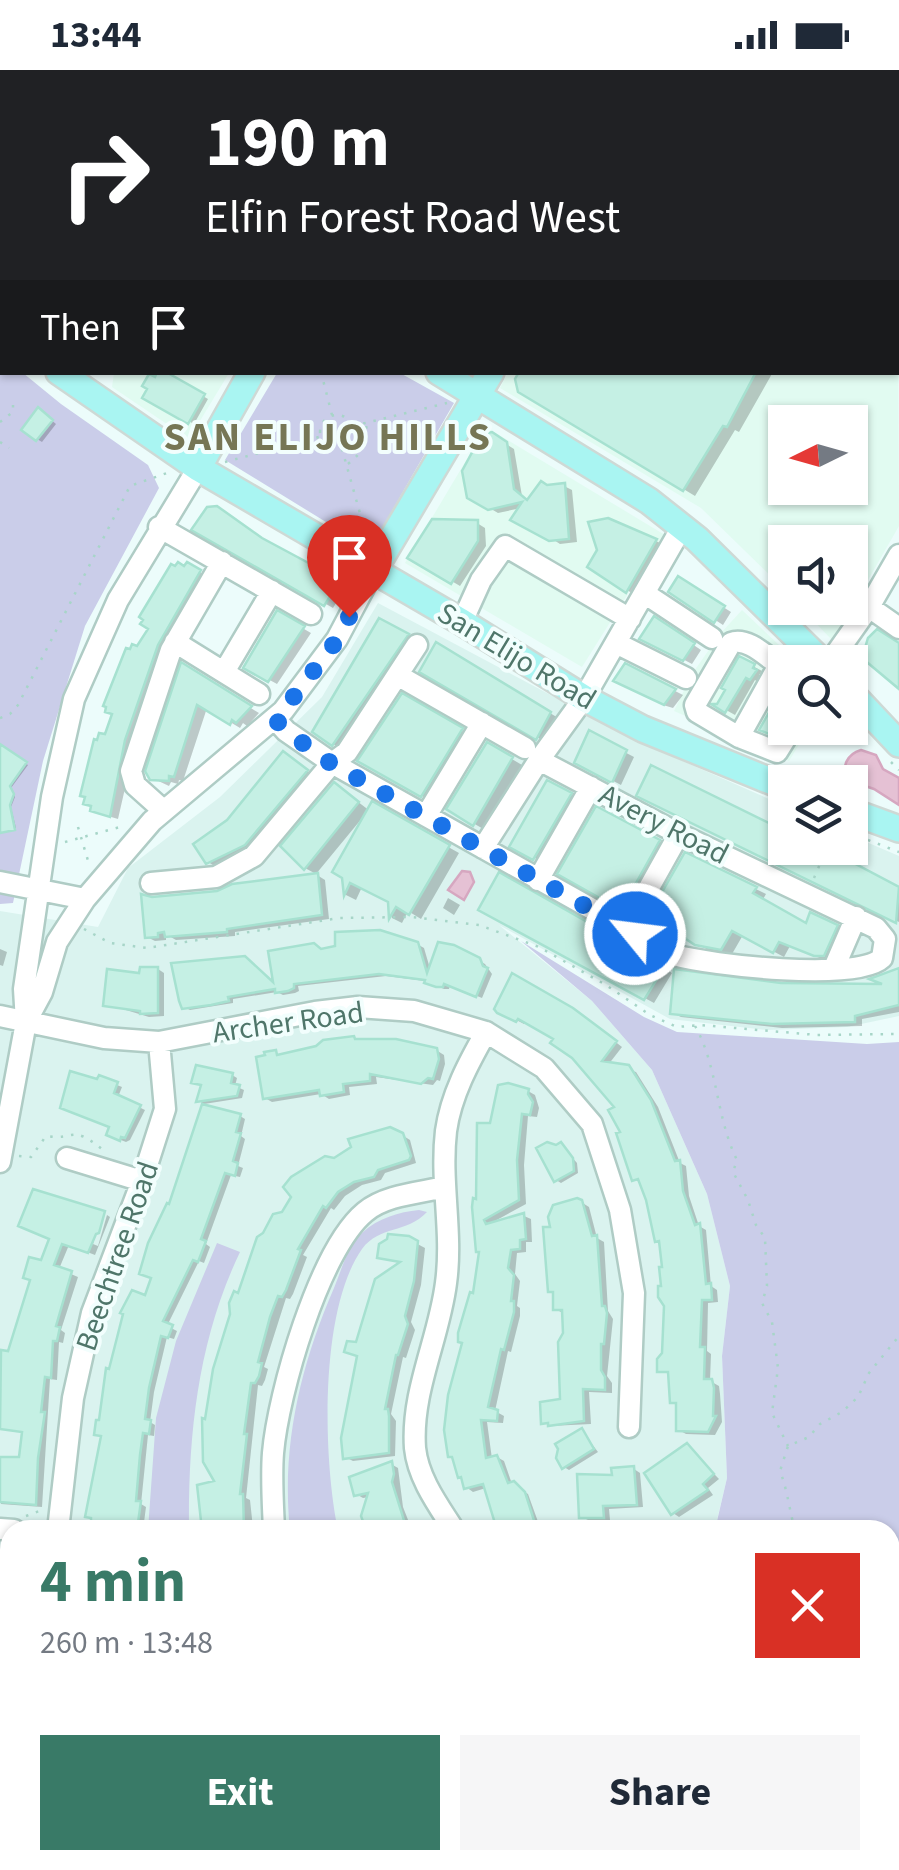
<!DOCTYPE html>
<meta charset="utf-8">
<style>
body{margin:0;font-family:"Source Sans 3",sans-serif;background:#f6f6f7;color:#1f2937;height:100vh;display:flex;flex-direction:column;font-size:38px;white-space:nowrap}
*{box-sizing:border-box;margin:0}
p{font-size:32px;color:#747a83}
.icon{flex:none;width:55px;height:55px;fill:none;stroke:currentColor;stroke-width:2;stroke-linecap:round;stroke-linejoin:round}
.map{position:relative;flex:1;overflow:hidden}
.panel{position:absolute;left:0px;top:1450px;width:900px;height:350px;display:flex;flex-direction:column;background:#fff;border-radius:30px 30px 0 0;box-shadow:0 2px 8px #0004}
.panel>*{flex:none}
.banner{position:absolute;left:0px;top:0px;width:900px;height:305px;box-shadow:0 2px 8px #0004;background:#202124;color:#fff;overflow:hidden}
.needle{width:65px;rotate:265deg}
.buttons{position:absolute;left:768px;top:335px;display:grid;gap:20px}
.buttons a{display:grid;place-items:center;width:100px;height:100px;border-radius:0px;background:#fff;box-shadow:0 2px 8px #0004;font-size:50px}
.pin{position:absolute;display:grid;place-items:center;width:85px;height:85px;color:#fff;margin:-102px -42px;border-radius:50% 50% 50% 0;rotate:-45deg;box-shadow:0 0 10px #0007}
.pin .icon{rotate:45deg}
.me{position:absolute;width:110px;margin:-55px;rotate:299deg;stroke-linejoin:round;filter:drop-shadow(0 0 8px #0008)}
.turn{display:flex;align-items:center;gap:35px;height:210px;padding:0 40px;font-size:45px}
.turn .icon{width:130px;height:130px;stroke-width:2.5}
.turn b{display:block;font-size:70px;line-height:85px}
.then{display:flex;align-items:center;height:95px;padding:0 40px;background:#0003;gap:20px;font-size:38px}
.round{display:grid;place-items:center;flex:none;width:105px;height:105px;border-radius:0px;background:#f6f6f7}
.overview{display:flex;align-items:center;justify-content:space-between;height:170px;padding:0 40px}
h1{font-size:60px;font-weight:700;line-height:75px;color:#397a67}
.cta{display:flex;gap:20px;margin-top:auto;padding:20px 40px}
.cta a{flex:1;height:115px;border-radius:0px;background:#397a67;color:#fff;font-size:40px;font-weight:700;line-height:115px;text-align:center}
.cta a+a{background:#f6f6f7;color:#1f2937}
.status{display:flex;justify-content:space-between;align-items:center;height:70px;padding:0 50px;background:#fff;direction:ltr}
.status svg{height:28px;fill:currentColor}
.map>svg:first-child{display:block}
.residential{fill:#daf3ef}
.commercial{fill:#e1fbf1;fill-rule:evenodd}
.education{fill:#f9f8e8}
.green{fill:#cacde9}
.water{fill:#e5c1d4;stroke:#d6a7c0;stroke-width:2.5}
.shadow{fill:#0003}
.building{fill:#c5f0e4;stroke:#a6e1d0;stroke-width:2.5}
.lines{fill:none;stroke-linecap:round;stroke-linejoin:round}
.minor-casing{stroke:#afccc5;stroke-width:25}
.major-casing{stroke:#ced9d5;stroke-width:30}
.path{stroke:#a7d5c8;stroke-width:2.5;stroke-dasharray:2.5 8;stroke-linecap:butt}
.minor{stroke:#fff;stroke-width:20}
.major{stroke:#a9f5f2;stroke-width:25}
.route{stroke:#1a73e8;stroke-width:18;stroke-dasharray:0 32.4}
.labels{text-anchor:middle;stroke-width:8;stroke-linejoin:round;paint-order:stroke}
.street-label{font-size:30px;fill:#4f766a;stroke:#f2fefd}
.district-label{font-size:40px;font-weight:bold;letter-spacing:2.5px;fill:#767655;stroke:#f2fefd}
</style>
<div class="status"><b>13:44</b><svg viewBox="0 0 49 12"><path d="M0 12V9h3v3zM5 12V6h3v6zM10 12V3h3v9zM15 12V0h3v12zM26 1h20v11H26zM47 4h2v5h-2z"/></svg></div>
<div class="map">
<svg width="899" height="1800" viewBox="0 0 899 1800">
<rect width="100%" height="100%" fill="#ecfcfb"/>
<path class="residential" d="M717,0H899V109L898,2Z
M378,533L635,670L785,736V778H850V765L899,786V946L847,957L767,960L670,949L499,855L592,931L652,1000L707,1124L730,1216L722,1286L727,1408L717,1450L735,1460H10V1790H573L544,1800H0V841L98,857L128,798L220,727L322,627Z"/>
<path class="commercial" d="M898,251L899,456L833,571L801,538H850V472H785V520L701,438L500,318L508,302H898ZM785,352H850V418H785Z
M114,303H229L189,369L112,317Z
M486,357L665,465L582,597L405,493Z
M742,540L797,592H785V658H809L789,691L674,641L692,604L720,564Z"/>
<path class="education" d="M0,0H407L2,2V34Z"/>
<path class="green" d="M0,283L2,302L23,303L61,334L148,395L159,418L85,556L43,691L13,833L0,834Z
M277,303H400L454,333L370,479L225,390Z
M521,871L644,947L677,962L867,974L899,972V1800H544L573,1790H890V1460H735L717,1451L727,1408L722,1286L730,1216L707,1124L652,1000L592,931Z
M419,1140L427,1142C406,1164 380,1155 362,1179C319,1240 323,1389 338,1460H290C281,1376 301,1294 334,1218C342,1199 347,1177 362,1163C378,1148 399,1142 419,1140Z
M217,1173L240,1182C198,1270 188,1364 189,1460H148L156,1348L176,1271Z"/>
<path class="water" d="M861,680L876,685L883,699L899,708V735L874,719L847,710C841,697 847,684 861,680Z
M462,801L470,802L474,812L464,830L448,820Z"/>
<path class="shadow" d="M20,0H52L57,2H20Z
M837,0H880L882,2H835Z
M898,22L899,23V89L898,88Z
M161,302L208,329L194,354L145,327Z
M606,302H773L739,362L735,360L695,426L520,320Z
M43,343L56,354L42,372L37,369Z
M491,365L514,379L522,426L528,432L564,416L572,420L577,472L560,474L540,461L537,465L529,460L521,438L498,443L469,426Z
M477,453L485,458L486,476L460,516L411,487Z
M195,459L268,474L335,510L333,514L339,518L341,525L333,538Z
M656,471L664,475L635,525L590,497L600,480Z
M187,495L208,507L126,714L118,749L101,744L86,733L106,667L138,579Z
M679,509L731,542L723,555L671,521Z
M278,544L311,563L277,614L246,597Z
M655,549L701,580L692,594L643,568Z
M379,551L417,572L344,680L333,674Z
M437,576L560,649L547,673L423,601Z
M740,589L762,601L759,605L763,607L759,613L755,610L735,645L719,636Z
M183,596L259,643L247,656L243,653L240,658L207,638L183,711L179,710L178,714L171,712L169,716L152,708Z
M626,596L683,625L673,638L663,635L616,610Z
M785,618V648L775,665L762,659Z
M403,627L472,667L433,732L361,690Z
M590,664L634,687L621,715L577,692Z
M488,675L522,695L485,760L449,739Z
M0,677L28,695L11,718L15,727L11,737L16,758L0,761Z
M294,690L316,708L256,780L218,798L208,792L229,752Z
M548,713L582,731L546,794L513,776Z
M345,722L370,741L373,735L459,783L421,849L408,841L402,853L392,848L390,831L362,817L356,830L346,825L344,806L363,747L316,804L305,798Z
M647,729L785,764V778H813L899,820V852Z
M597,739L670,778L633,844L561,803Z
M686,785L766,824L762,831L807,857H836L846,863L827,891L790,876L784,887L743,865L732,884L708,880L684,865L681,871L649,851Z
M317,805L325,810L329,849L235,862V866L176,870L169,866H166V870L155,871L147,867L218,823Z
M500,806L672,903L654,933L481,839Z
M448,828L460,835L454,845L443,838Z
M417,874L424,878L431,902L454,877L485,894L492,904L482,928L450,915L449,919H444L425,911L386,906L298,916L299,921L295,923L283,925L277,922L233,929V933L190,940L184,937L174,896L277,916L322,881Z
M0,879L7,882L3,896L0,895Z
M158,899L164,903V946L149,947L106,934L141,905Z
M899,901V942L862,949V956L782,958L681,947L673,943L781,915L888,916Z
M499,941L581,945L622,977L608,995L636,1002L658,1037L680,1093L686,1096L689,1126L699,1156L706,1160L711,1216L717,1220L718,1232L708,1233L707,1281L711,1284L710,1311L719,1316L720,1324L722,1352L715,1365L686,1364L679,1360V1335L673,1331L671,1304L659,1300L664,1284L666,1235L662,1173L657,1170L641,1113L634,1109L618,1037L556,968L525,950L524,954Z
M436,980L444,985L445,994L440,1011L437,1010L433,1015L376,1007L377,1014L349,1017L350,1025L329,1029L321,1024L272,1032L265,1028L276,983L283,986Z
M232,1005L237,1008L235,1016L244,1020L242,1028L204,1034L199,1031L204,1016L199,1014Z
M117,1015L122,1017L118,1027L145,1040L130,1070L126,1072L113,1067L112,1057L68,1040Z
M528,1021L535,1025L539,1038L537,1047L528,1046L524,1095L526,1134L493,1152L524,1146L531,1149L532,1172H526V1182L517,1183L515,1204L520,1211L517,1236L520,1238V1246L511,1282L508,1281L495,1341L504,1346L503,1353L487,1352L492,1389L497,1387L504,1391L512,1414L528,1424L541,1460H497L486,1418L473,1422L466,1417L475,1226L482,1183L478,1133L492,1056Z
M240,1046L245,1049L241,1066L245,1069L238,1096L243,1098L240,1107L231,1105L206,1174L210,1177L204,1193L199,1191L167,1256L177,1261L174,1269L167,1267L154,1322L150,1352L155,1355L154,1366L148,1365L141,1434L146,1437L143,1460H94L103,1367L97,1364L147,1228Z
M402,1065L410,1070L416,1093L385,1103L381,1110L362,1115L345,1126L334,1140L331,1138L303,1185L307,1187L293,1224L290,1229L286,1228L264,1297L268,1299L265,1310L262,1316L258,1315L246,1428L250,1430L253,1458L205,1460L218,1413L240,1226L284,1144L334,1090Z
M561,1075L577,1093L578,1103L561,1113L556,1110V1078Z
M581,1132L589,1137L597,1168L604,1172L608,1241L613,1249L607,1306L612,1313V1323L589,1322L591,1354L551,1356L543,1352L563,1331L565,1263L563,1243L555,1239L554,1159Z
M102,1143L93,1174L98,1176L107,1145L110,1147L95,1185L69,1175L59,1199L78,1207L61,1260L65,1263L63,1273L59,1272L57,1310L50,1309L42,1437L1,1434L0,1389H22L24,1363L0,1358L3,1283L10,1284L52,1169Z
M408,1169L425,1178L421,1215L411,1252L415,1260L406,1288L403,1287L391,1344L396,1351L395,1386L353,1391L345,1387L360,1287L358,1275L402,1194L380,1187Z
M582,1361L598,1382L569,1400L564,1397Z
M687,1376L719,1409L708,1418L713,1425L679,1447L673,1443Z
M391,1394L398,1398L403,1437L412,1460H368L369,1427L363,1428L356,1424Z
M634,1399L640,1403L643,1437L609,1439L610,1450H588L582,1447L614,1407Z
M0,1493L10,1494L9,1545H0Z
M10,1586V1629L8,1622L0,1624V1588Z
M10,1687V1738H0V1688Z
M10,1789L214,1790L259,1800H0V1790Z
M374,1790H420L417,1800H385L372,1795Z
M490,1790H551L531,1798L526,1795L495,1797Z"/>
<path class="building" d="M157,302H166L205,324L188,354L142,328L147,319L142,316L149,304L155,307Z
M519,302H756L727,357L723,356L683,421L518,322L515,309Z
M38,337L53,350L36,371L21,360Z
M492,362L507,372L514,419L527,430L541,411L547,415L565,413L569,469L549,471L510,450L522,432L488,440L467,428L462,401L482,364Z
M217,436L262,468L329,504L326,507L332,511L334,520L324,536L191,460L207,437Z
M608,448L657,469L626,523L587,497L597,480L588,452Z
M432,449L478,450V471L451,514L407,488Z
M178,492L184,496L187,492L201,500L158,575L125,670L110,747L90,741L91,736L83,734L85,727L80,726L94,669L97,670L99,663L105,664L112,644L105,642L106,637L103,636L126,578L130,579L132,574L137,576L148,559L140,554L143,550L139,547L171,494L175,496Z
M678,506L725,536L714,553L668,522Z
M277,540L305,556L268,612L243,598Z
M654,546L695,573L683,591L639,569Z
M379,548L409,564L332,676L312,662Z
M877,559L899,573V619L862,588L868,568Z
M436,572L551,642L536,670L419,602Z
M739,586L755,594L753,598L757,600L750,610L746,608L725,643L711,634H717L725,620L721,618Z
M181,592L252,636L236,653L232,650L230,655L197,635L174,707L169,706V711L150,710L145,701Z
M625,593L676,619L664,635L613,611Z
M785,614V637L769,664L759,660Z
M402,623L463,658L421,727L357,691Z
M589,660L627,680L612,713L574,693Z
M487,672L513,687L473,756L446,739Z
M0,674L27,692L10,716L14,724L10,735L15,760L0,763Z
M283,681L308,700L245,775L206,794L193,774L227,750Z
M651,695L785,761V778L829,780L899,817L896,853L636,726Z
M547,710L572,723L533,790L509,777Z
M334,712L359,732L304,800L280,776Z
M372,731L450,775L409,845L396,837L389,849L388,832L350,813L344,826L342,808L332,802Z
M596,736L660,770L621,840L557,804Z
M685,782L757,817L753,823L806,853L810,842L838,855L824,886H814L779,872L773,883L732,861L721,880L695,875L674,861L670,867L649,855L645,852Z
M499,802L665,896L644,930L478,840Z
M318,803L322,845L227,859V862L165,867L164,862L158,863V867L145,868L141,824L152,827L217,821L232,814Z
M380,860L418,872L427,903L438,872L454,875L480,888L483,896L488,898L476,927L444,914L443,917H436L424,913L425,910L379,904L294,914V918L288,921L275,923V919L228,927L229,931L211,935L182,939L179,931L171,893L245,886L273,912L268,881L314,873L321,879L335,876V862Z
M140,897H158V943L140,944V941L103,936L107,899L139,903Z
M899,898V935L855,946V952L772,954L670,944L674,899L781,913L882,914L869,909Z
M512,903L573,938L617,971L602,991L629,995L651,1030L675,1091L680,1090L683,1121L695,1155L700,1153L706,1214L711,1213L712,1230H702L700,1277H705L704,1309H712L714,1318L713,1346H716L708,1362L676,1361V1333H670L668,1302H657V1289L662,1283L664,1236L658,1227V1216H661L659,1197H662L659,1171L655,1172L646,1130L638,1109L632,1111L616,1063L620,1062L608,1040L614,1037L572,988L550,973L553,969L518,949L516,952L497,943L494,939Z
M354,966L355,969H396L437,978L439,989L433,1009L428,1008L421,1014L370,1004V1011L343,1014L344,1022L320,1026L319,1020L263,1029L256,987L265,985L264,982L276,980L277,985L316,976L323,970Z
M196,995L233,1003L231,1013L240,1015L237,1026L196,1032L201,1015L191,1013Z
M70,1001L97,1009L99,1005L118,1012L114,1023L141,1035L125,1068L121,1067L120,1071L106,1065L109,1057L60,1038Z
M508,1013L529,1019L528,1024L533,1032L530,1045L522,1044L517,1090L519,1130L484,1150L486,1154L524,1143L526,1169L520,1170V1179L511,1180L508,1198L514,1205L511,1231H514V1242L504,1280L501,1279L488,1337L498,1340L497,1351L481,1350L486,1388L497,1385L508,1413L514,1411L525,1422L537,1460H497L483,1414L464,1419L461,1407L458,1408L452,1387H448L444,1360L448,1325L462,1273L458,1272V1263L470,1222L473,1223L479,1182H476L472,1137L473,1128L476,1129L477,1053H490L498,1015Z
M202,1034L241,1044L236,1062L241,1063L233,1091L238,1093L235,1106L225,1103L201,1169L206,1171L198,1192L193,1190L163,1251L173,1255L168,1268L161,1266L149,1318L145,1349L151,1350L149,1364L143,1363L140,1385L136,1431H141L137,1460H91V1448L85,1447L101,1366L94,1365L96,1350H99L106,1298L109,1299L123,1244L120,1243L132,1220L145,1225L151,1208L139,1204L148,1173L167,1133L169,1134Z
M390,1057L403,1063L411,1086L409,1090L378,1100L374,1107L354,1112L338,1122L326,1138L323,1136L298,1179L301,1180L286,1220L282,1227L278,1226L270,1247L258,1292L262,1293L259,1306L255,1313H251L244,1364H247L240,1424H243L244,1460H202L197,1415L214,1411L203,1392L202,1348L205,1349L213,1299L230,1244L229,1233L234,1221L238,1223L257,1167L263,1163L273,1144L282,1142L291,1127L283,1117L291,1107L325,1086L334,1088L351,1077L348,1069Z
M547,1072L556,1075L561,1072L573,1088L574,1101L554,1112L536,1078Z
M33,1119L105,1141L99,1163L96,1164L88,1183L62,1174L54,1195L72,1201L56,1256L60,1257L57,1271H53L51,1308L45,1307L41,1342H45L38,1388L36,1435L0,1432V1387H19L22,1362L0,1359L1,1280L8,1281L30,1210L23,1208L29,1187L41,1190L49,1169L18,1156Z
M577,1128L582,1130L592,1166L597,1165L602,1236H605L607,1243L604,1274H601V1300L605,1307V1320L583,1319L584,1351L548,1356V1353L541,1354L540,1332L560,1329L558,1272L563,1263L562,1240H553V1222H548L543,1157H550L548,1147L553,1135Z
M388,1164L409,1166L418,1171L414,1211L405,1246L408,1254L398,1285H396L385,1339H388L389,1346V1383L343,1389L341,1368L357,1286L344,1282L347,1271L356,1272L375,1209L400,1192L377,1188L379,1174L387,1169Z
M582,1358L594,1379L562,1399L556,1388L558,1379L555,1374Z
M687,1373L714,1404L703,1414L708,1420L671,1445L644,1403Z
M392,1391L394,1404L392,1412L407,1460H366L361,1446L368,1423L354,1426L349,1407Z
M634,1396L637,1435L603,1436L604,1448H579L577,1404L612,1405L611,1398Z"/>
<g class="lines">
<g class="minor-casing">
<path id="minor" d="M513,2L514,0
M0,137L2,138
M159,457L311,544
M644,523L712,568
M869,537L899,558
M462,552L481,510L505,476L630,549
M175,572L259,624
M616,573L686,608
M830,592L869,537L899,485
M779,595C765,585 747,567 731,573L695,635L697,642L739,667L777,682L792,658
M224,602L272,521
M399,606L525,678
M276,650L286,661L332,693L674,885C710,895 857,912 882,888L885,869L876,858L679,764L539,690
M739,667L779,595L785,601
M164,741L135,715L131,701L171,580L222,492
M426,746L482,653
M483,778L539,690L584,628L682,457
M538,810L591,717
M0,812L85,829
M151,813L216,807L254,786L332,693L347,682L417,575
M626,859L679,764
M834,898L856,847
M0,946L104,968L159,972L315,942L358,937L414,941L486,962L544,998L592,1054L620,1140L634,1223L629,1357
M27,950L42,922L57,872L85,829L152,751L283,641L337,569L373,501
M67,1088L142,1111
M0,1092L26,952L24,919L52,727L74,629L118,530L198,398
M0,1459L14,1460
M58,1460L73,1328L92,1243L142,1111L165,1039L159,972
M274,1460C273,1435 271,1408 273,1383C278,1324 319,1180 365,1142C385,1125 419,1123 445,1117
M454,1460C438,1435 418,1408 415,1378C411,1321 439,1269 446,1213C453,1162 440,1112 446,1061C451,1025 469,992 486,962
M890,1654L899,1645
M0,1657L10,1655
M444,1800L447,1790
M638,1800L658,1790"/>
</g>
<g class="major-casing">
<path id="major" d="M565,0V2
M432,2L433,0
M0,100L2,101
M0,251L2,253
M59,302L198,398L462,552L584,628L643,659L785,717
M439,302L649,431L697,469L822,592
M198,398L252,302
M373,501L491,302
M850,622L899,674
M850,741L899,759"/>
</g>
<path class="path" d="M67,0L71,2
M306,0L310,2
M602,0L603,2
M167,2L169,0
M190,2L193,0
M225,2L229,0
M353,2L354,0
M898,265L899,266
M321,302L332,345
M320 362a17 17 0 1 1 34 0a17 17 0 1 1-34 0Z
M0,352L13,342V333
M353,356L447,333
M0,372L9,378
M342,379L368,472
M225,392L319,367
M348,394C362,383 369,372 366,355
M0,648L10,644L18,635L130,416L167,403
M891,692L899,700
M78,757L89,794
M868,770L899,782
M65,772L120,757
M814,808L827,778
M84,859L110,873L147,878L339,848L412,847L479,855L539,877L606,915L650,945L677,957L700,955L817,965L899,964
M695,956C718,996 716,1048 737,1090L733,1102L748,1130L756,1155L765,1168L767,1216L762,1233L772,1252L778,1298L772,1343L788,1376
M19,1086L31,1087L46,1066C76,1071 70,1053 103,1080
M26,1446L42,1440
M795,1460C789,1439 788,1422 780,1401L788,1376L809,1367L820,1354L842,1342L858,1327L869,1303L899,1266
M890,1525L899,1526
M590,1800L622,1790"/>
<use href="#minor" class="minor"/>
<use href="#major" class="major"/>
</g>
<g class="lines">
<path class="route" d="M349,547L337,570L276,650L286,661L332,694L635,864"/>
</g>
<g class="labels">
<g class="street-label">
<text transform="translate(517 586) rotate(31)" y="10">San Elijo Road</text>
<text transform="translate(664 754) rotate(27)" y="10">Avery Road</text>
<text transform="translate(288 952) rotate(-8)" y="10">Archer Road</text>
<text transform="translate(117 1186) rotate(-71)" y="10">Beechtree Road</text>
</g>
<g class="district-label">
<text x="328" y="380">SAN ELIJO HILLS</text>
</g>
</g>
</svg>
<div class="buttons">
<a><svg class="needle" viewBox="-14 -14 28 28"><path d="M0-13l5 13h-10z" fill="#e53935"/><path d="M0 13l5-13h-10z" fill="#747a83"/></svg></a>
<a><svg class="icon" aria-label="sound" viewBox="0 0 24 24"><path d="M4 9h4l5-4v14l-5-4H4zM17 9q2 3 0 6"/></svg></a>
<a><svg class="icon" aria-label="search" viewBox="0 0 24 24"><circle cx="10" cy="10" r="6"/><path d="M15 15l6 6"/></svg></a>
<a><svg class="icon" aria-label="layers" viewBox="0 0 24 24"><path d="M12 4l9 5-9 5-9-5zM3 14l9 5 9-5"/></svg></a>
</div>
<div class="pin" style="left:349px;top:547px;background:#d93025"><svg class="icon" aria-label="arrive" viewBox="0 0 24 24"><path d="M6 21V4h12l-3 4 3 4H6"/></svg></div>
<svg class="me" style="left:635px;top:864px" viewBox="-20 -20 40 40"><circle r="17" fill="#1a73e8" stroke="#fff" stroke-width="3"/><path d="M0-11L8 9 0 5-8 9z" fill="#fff"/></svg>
<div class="banner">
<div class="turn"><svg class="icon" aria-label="right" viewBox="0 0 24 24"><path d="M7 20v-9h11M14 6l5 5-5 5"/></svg><div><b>190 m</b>Elfin Forest Road West</div></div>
<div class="then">Then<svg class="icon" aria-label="arrive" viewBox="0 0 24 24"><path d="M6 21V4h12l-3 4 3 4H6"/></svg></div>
</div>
<section class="panel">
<div class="overview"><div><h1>4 min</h1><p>260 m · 13:48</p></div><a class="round" style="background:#d93025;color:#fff"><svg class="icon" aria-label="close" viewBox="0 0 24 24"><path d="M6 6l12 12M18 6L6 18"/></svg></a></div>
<div class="cta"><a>Exit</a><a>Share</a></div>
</section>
</div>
